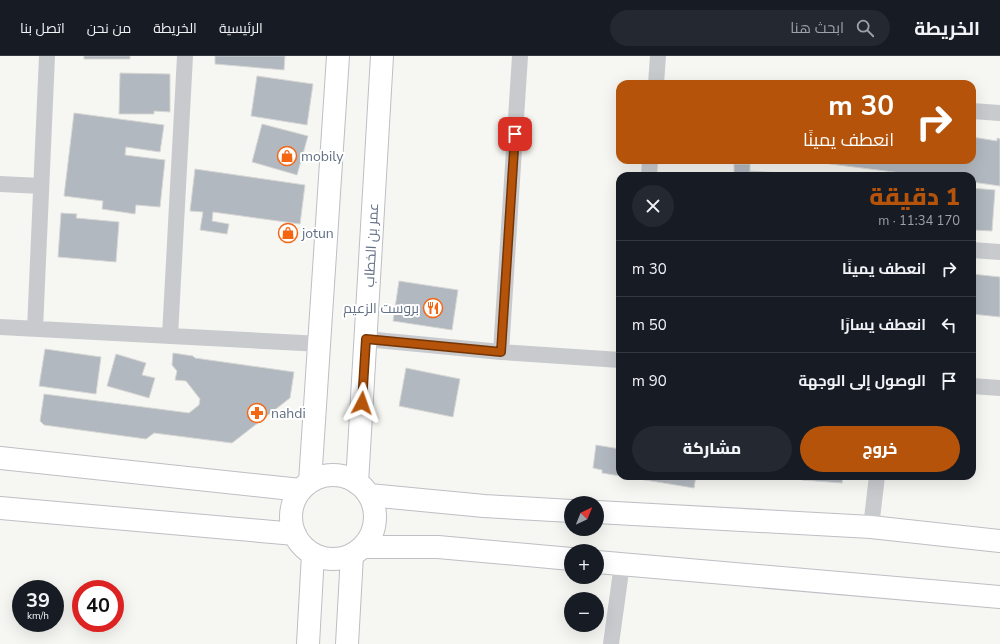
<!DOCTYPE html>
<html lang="ar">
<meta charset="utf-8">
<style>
body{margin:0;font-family:"Nunito Sans",Cairo,sans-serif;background:#242831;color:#f1f3f6;direction:rtl;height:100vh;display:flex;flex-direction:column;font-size:15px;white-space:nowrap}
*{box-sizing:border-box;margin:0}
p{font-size:13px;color:#9ea1a6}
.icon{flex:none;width:22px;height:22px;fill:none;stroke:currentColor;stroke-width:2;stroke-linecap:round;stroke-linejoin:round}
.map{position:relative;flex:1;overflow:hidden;direction:ltr}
.details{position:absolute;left:616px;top:116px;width:360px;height:308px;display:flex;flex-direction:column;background:#171b24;border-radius:12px;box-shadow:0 4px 16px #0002;direction:rtl}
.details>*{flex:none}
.hud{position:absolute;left:616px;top:24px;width:360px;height:84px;border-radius:12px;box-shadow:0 4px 16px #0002;direction:rtl;background:#b45309;color:#fff;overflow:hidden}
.needle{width:26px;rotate:43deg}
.controls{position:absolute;left:564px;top:440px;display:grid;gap:8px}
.controls a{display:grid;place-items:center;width:40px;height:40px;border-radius:50%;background:#171b24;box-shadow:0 4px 16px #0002;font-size:20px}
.speed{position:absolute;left:12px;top:524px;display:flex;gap:8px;font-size:20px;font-weight:700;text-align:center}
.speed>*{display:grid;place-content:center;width:52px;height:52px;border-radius:50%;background:#171b24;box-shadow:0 4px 16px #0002;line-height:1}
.speed small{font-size:10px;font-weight:400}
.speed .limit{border:6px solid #d22;background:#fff;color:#111}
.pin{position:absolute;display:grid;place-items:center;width:34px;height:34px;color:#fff;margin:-17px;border-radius:8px;box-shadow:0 2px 6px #0006}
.me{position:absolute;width:44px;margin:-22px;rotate:4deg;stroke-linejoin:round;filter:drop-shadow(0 0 3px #0008)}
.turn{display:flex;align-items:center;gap:14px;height:84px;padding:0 16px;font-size:18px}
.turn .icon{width:52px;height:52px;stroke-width:2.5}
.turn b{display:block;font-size:28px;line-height:34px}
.round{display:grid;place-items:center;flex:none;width:42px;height:42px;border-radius:21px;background:#242831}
.summary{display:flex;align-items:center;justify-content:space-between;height:68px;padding:0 16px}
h1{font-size:24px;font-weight:800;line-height:30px;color:#b45309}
.primary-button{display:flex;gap:8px;margin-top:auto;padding:8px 16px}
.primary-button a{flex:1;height:46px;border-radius:24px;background:#b45309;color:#fff;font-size:16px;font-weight:800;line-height:46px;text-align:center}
.primary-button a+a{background:#242831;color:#f1f3f6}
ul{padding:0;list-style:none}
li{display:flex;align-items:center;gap:12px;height:56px;padding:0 16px;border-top:1px solid #363941}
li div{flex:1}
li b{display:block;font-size:15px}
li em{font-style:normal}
header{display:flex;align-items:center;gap:24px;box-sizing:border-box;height:56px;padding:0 20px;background:#171b24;border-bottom:1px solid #363941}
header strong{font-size:19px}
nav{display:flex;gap:22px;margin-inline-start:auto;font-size:14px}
.search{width:280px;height:36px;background:#242831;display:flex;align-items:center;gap:10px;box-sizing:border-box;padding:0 14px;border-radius:22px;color:#9ea1a6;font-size:15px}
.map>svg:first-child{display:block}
.building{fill:#b2b8bf;stroke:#d7d7d5}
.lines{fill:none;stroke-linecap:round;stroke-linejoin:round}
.secondary-casing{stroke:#bcbfc4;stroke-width:24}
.street{stroke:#c8cace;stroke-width:16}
.secondary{stroke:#fff;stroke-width:22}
.route-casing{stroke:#753606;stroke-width:10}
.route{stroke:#b45309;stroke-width:7}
.labels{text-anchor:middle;stroke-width:4;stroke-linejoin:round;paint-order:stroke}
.poi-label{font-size:14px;fill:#627186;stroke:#fff;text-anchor:start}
.street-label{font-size:14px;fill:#627186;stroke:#fff}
</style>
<header>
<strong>الخريطة</strong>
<div class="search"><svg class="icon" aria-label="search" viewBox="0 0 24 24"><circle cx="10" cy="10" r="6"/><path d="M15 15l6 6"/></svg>ابحث هنا</div>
<nav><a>الرئيسية</a><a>الخريطة</a><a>من نحن</a><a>اتصل بنا</a></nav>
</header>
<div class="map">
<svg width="1000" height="588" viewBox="0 0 1000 588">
<rect width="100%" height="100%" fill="#f6f6f2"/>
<path class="building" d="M84,0H130V3H84Z
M215,0H285L284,14L215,8Z
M120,17L170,18V56L154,55V58H119Z
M257,20L313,28L307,69L251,60Z
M74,57L164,69L160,96L126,91L125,99L165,104L160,151L136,149L135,158L102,153L103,145L64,140Z
M262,68L308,80L297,119L252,106Z
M972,81L997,85V82L1000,83V130L972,126V120H925L799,104H972Z
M734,108H750V120H734Z
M195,113L305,129L300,168L213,156L212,165L229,168L227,178L200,174L203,156L190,155Z
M750,115L829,120H750Z
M972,132L995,134L992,175L972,174Z
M61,157L77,158L76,162L119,166L116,206L58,201Z
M972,218L1000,221V261L972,258Z
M399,225L458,234L452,274L393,265Z
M45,293L101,301L96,338L39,330Z
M173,297L193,300L195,302L294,316L290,342L232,387L154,377L146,383L44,369L40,365L44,338L189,357L199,349L200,343L186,325L175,324L177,315L172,309Z
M116,298L146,307L142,319L155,322L149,342L107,330Z
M406,312L460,323L453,361L399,350Z
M596,389L620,393V420H696L694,432L602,417V414L593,412Z
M802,420H843L842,427L802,424Z"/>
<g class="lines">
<g class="secondary-casing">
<path id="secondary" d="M0,402L301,434
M291 461a42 42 0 1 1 84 0a42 42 0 1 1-84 0Z
M310,426L338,0
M357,427L382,0
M369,439L484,450L571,455
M0,452L295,478
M597,456L871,471L1000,485
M363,491H438L571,503
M597,506L1000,541
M308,588L313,498
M347,588L352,499"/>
</g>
<path class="street" d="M656,28L658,0
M972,55L1000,57
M649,120L650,104
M0,128L41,130
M972,194L1000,196
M0,271L321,288
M35,273L47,0
M170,280L185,0
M366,283L501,296L620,304
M501,296L520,0
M972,330L1000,332
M871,471L877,420
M611,588L622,508"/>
<use href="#secondary" class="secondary"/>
</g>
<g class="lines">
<g class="route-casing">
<path id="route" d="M362,347L366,283L501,296L515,78"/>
</g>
<use href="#route" class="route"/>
</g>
<defs>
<g id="shop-ring" transform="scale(1)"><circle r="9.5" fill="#fff" stroke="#f56613" stroke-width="1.5"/><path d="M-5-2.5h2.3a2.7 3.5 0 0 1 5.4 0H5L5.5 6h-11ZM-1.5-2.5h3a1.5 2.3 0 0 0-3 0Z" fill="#f56613"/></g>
<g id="restaurant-ring" transform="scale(1)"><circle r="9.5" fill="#fff" stroke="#f56613" stroke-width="1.5"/><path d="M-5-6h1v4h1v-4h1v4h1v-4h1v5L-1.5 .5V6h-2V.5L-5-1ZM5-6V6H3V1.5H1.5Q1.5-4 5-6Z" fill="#f56613"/></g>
<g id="pharmacy-ring" transform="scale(1)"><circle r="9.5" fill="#fff" stroke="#f56613" stroke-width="1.5"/><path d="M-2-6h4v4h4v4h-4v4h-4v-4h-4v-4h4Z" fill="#f56613"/></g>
</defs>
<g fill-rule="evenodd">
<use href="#shop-ring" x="287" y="100"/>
<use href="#shop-ring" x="288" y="177"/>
<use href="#restaurant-ring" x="433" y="252"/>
<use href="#pharmacy-ring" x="257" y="357"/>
</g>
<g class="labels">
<g class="poi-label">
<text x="301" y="105">mobily</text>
<text x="302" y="182">jotun</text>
<text x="419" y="257" text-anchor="end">بروست الزعيم</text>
<text x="271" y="362">nahdi</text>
</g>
<g class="street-label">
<text transform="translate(371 189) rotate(-87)" y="5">عمر بن الخطاب</text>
</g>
</g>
</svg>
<div class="controls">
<a><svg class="needle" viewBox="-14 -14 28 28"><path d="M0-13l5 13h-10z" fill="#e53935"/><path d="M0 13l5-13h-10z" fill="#9ea1a6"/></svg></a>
<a>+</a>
<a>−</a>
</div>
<div class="speed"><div>39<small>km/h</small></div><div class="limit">40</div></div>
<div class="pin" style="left:515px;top:78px;background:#d93025"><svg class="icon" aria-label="arrive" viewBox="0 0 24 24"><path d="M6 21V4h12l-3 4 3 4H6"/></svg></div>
<svg class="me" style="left:362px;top:347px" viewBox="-20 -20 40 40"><path d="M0-17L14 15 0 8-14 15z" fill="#b45309" stroke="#fff" stroke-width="4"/></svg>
<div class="hud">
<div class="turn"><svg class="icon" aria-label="right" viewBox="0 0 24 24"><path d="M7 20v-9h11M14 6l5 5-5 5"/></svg><div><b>30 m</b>انعطف يمينًا</div></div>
</div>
<section class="details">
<div class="summary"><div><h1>1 دقيقة</h1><p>170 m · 11:34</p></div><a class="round"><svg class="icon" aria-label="close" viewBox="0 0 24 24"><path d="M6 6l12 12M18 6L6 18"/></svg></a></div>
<ul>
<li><svg class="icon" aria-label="right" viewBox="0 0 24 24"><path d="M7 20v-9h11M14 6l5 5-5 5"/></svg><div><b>انعطف يمينًا</b></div><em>30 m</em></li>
<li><svg class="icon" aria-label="left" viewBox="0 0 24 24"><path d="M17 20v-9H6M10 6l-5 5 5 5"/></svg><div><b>انعطف يسارًا</b></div><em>50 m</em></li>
<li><svg class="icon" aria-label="arrive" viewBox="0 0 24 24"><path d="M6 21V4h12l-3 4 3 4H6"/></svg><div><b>الوصول إلى الوجهة</b></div><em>90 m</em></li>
</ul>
<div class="primary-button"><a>خروج</a><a>مشاركة</a></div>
</section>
</div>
